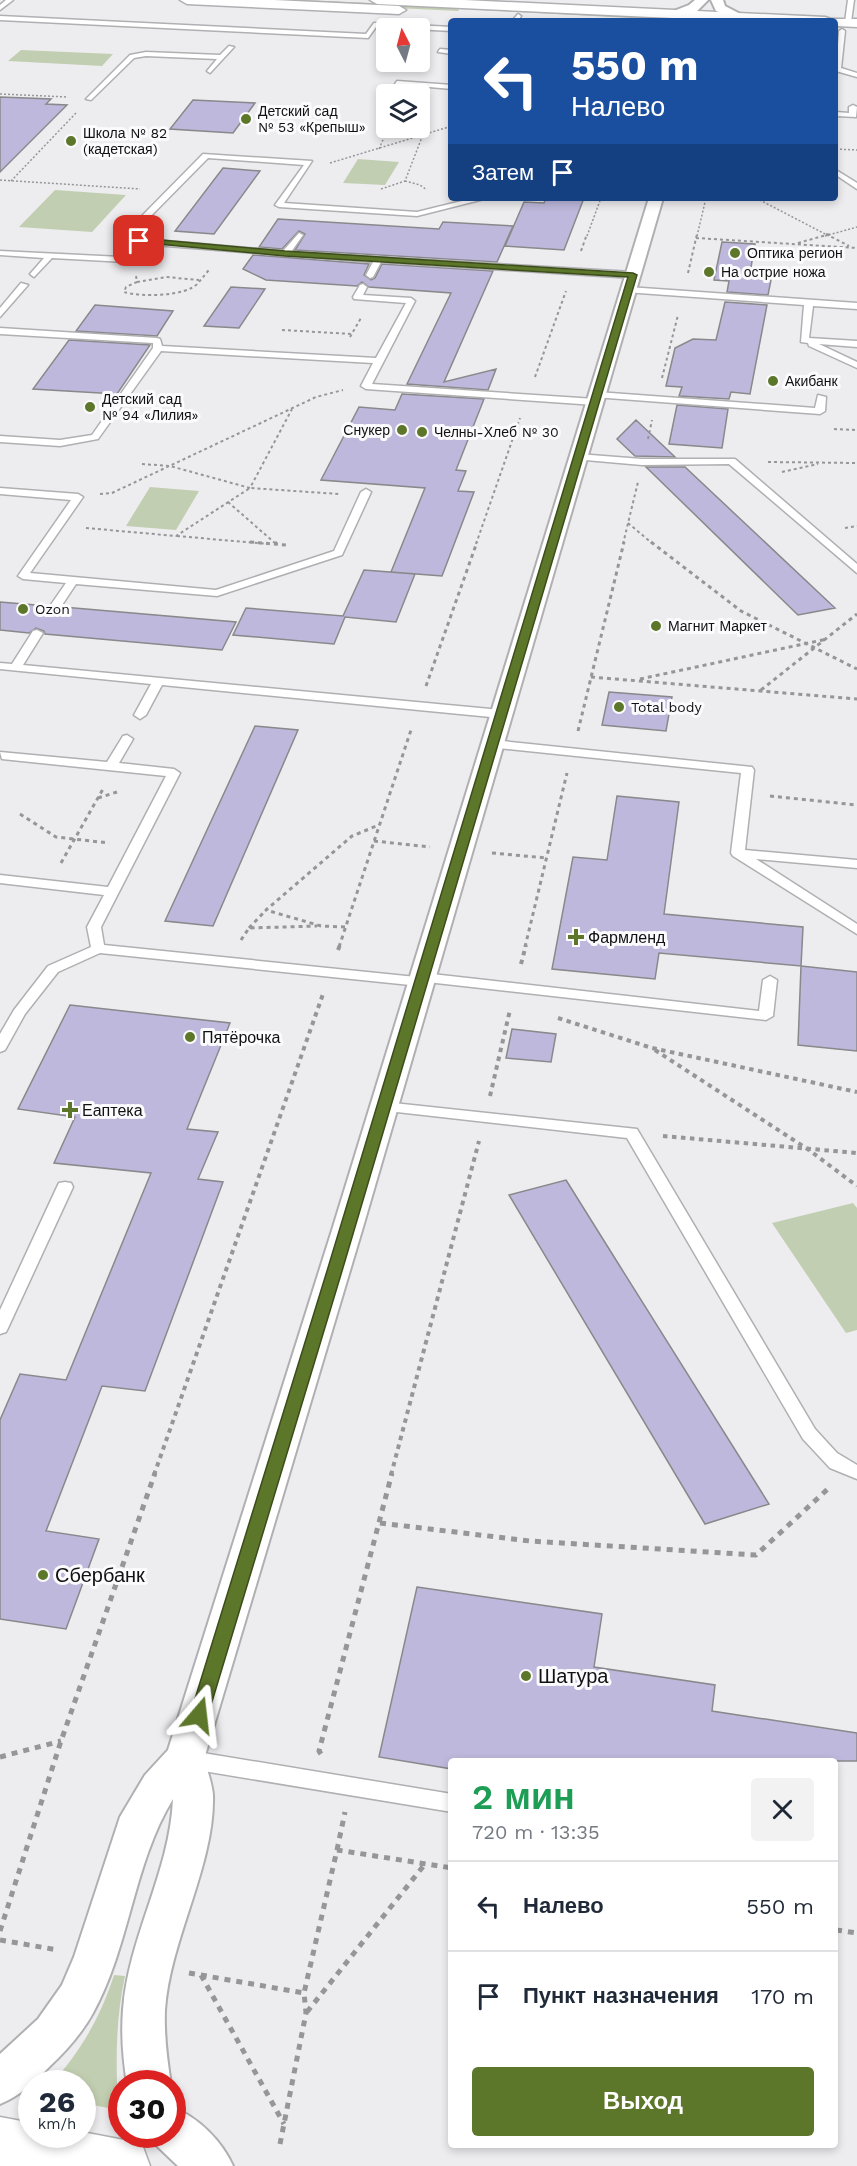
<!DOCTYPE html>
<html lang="ru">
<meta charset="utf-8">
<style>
body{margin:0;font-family:"Work Sans",sans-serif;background:#f2f2f3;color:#1f2937;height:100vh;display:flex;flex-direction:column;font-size:22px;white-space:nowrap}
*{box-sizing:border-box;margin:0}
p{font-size:20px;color:#747a83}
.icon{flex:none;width:33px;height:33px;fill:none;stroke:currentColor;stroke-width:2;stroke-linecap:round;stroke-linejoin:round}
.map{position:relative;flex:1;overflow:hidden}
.drawer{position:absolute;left:448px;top:1758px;width:390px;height:390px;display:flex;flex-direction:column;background:#fff;border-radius:6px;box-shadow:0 3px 9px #0003}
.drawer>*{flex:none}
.top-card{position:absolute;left:448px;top:18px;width:390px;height:183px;border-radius:6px;box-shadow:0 3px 9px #0003;background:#1a4fa0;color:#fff;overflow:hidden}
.needle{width:39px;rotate:354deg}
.controls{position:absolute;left:376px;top:18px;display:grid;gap:12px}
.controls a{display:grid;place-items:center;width:54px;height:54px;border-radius:6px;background:#fff;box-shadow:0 3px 9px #0003;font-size:30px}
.speed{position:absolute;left:18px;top:2070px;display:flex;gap:12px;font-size:30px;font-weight:700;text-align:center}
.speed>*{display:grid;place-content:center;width:78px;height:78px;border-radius:50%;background:#fff;box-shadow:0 3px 9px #0003;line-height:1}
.speed small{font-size:15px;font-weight:400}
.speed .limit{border:9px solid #d22;background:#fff;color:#111}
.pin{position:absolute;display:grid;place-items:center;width:51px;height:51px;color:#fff;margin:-26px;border-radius:12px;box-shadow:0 3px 9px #0006}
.me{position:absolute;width:66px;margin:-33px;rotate:17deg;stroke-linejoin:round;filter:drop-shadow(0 0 4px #0008)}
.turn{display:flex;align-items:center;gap:21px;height:126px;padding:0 24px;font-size:27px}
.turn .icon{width:78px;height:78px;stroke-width:2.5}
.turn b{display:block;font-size:42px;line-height:51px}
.then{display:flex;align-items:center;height:57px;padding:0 24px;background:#0003;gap:12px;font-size:22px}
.round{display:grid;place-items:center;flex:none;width:63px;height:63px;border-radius:6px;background:#f2f2f3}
.headline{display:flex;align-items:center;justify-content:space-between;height:102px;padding:0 24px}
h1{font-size:36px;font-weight:600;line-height:45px;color:#1e9e55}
.cta{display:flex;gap:12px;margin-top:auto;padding:12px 24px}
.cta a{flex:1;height:69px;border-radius:6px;background:#5c762a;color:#fff;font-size:24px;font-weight:600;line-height:69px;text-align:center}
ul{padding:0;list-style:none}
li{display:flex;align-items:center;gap:18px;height:90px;padding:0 24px;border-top:2px solid #e0e1e3}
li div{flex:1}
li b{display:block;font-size:22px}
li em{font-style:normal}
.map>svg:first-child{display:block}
.green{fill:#c2ceb1}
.building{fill:#beb9dc;stroke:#89888b;stroke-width:1.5}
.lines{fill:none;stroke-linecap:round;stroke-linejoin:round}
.service-casing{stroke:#b0b0b3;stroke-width:3}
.minor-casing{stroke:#b0b0b3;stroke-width:4}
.tertiary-casing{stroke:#b0b0b3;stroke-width:3}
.secondary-casing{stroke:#b0b0b3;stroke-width:3}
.path-far4{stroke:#969698;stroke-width:1.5;stroke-dasharray:2 2;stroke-linecap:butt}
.path-far3{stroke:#969698;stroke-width:2;stroke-dasharray:3 3;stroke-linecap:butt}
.path-far2{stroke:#969698;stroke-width:3;stroke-dasharray:4 4;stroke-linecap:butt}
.path-far1{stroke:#969698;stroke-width:4;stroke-dasharray:4.5 4.5;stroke-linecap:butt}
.path{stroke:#969698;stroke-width:5;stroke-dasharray:6 6;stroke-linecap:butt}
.service{fill:#fff;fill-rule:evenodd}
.minor{fill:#fff;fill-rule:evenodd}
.tertiary{fill:#fff;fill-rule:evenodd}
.secondary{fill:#fff;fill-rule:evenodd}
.route{fill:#5c762a;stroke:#3c4d1b;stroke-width:1.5}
.poi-dot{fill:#5c762a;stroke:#fbfafd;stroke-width:2}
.labels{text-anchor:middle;stroke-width:6;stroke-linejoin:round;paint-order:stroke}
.far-poi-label{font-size:14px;fill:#111112;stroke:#fbfafd;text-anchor:start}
.poi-label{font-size:16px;fill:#111112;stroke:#fbfafd;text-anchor:start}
.near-poi-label{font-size:20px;fill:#111112;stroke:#fbfafd;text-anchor:start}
</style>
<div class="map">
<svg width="857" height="2166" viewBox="0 0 857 2166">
<rect width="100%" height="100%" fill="#ededf0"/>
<path class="green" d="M227,0H303L462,7L458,9L459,11Z
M486,8L763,21H688L480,10Z
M21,50L113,54L102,66L8,61Z
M358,159L399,162L385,185L343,183Z
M55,190L126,195L92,232L19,227Z
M150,487L199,491L176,530L126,526Z
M853,1203L857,1208V1330L846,1333L772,1223Z
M114,1975L125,1976C115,2023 116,2063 118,2110L83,2103L82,2084L52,2083C81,2051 101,2016 114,1975Z"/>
<path class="building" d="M0,97L51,99L46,104L67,105L0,172Z
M193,100L255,103L233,133L170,129Z
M223,168L260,171L214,234L175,231Z
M546,198H584L564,250L505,246L524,202L544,203Z
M278,219L439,229L443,222L513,226L497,262L295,250L305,234L299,231L282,249L259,247Z
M722,242L755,244L750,273L772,275L768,295L727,292L729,281L714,280Z
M253,255L369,264L364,275L371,280L375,278L382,264L493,271L444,382L496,369L488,390L407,384L451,293L369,287L362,282L357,286L266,280L243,269Z
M231,287L265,289L239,328L204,326Z
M725,302L767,305L750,394L731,392L729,399L679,396L682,387L666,386L675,348L693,339L716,340Z
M95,305L173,311L157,336L76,331Z
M69,340L150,345L117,394L33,389Z
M402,394L484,399L456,470L466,471L458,491L474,492L442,576L391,572L425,488L321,480L359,407L395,410Z
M677,405L728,409L722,448L669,444Z
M636,420L675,457L635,456L617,439Z
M646,467H685L835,608L798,615Z
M364,570L415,574L396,622L345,617L334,644L233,635L246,608L343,616Z
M0,602L48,606L57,611L63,607L236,622L222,650L45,634L44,631L36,628L29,633L0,630Z
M609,692L672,697L666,731L602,725Z
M255,726L298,730L213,926L165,921Z
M617,796L679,802L664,914L803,927L801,966L659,953L655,979L552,969L573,857L607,860Z
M801,966L857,972V1051L798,1045Z
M70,1005L230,1023L187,1129L218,1132L198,1179L223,1182L145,1391L102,1386L46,1531L99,1539L66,1629L0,1619V1420L20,1374L66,1380L151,1173L54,1163L75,1117L18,1109Z
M512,1029L556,1034L551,1062L506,1058Z
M566,1180L621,1268L769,1504L705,1524L509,1195Z
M417,1587L602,1614L594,1667L715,1685L712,1711L857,1733V1761H452V1769L379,1757Z"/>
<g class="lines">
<g class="service-casing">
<path id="service" d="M6,0H13L0,10V5Z
M848,0H854L851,22L848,24L845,22Z
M518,14L521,16L518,21H512Z
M0,16L366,34L374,23L452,27V31L376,27L368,38L0,20Z
M842,29L845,31L841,68L857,73V77L836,71L839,31Z
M229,46L234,47L210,73L207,71L217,59L146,56L134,58L91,100L86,99L130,55L146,52L220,55Z
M440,49L452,50V54L438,52Z
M397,81L452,85V89L395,84Z
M853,105L857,107L856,117L836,116V112L849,113V107Z
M203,154L312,161L284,203L417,212L474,198H488L417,216L279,207L275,205L304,165L208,158L141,226L143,239L283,251L299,233L303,235L291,252L633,272L637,275L633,278L381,262L373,277L370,278L366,275L373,262L141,244L126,262L52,258L34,277L30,274L44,258L0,255V251L121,257L135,241L134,224Z
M836,170L857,183V189L836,175Z
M21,283L28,285L0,317V308Z
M363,284L367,287L363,295L411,298L415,301L372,384L595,399L600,402L595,405L366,389L361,386L373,363L161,351L98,439L60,446L0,442V436L60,440L92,435L153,348V343L0,334V328L157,338L160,339L162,346L376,358L406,303L354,299L353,297L360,285Z
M628,287L857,303V309L813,306L809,338L857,341V347L819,344L857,362V368L809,346L808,343L801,342L804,305L625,292V288Z
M597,392L815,408L818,395L826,397L825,411L820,414L594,397L592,395Z
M578,454L642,459H735L857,564V573L729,464L642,465L574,459V455Z
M0,488L78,494L83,497L30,573L216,590L334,551L361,492L366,489L371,492L342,555L217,596L76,584L60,608L56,609L50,606L66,583L23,579L18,576L71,500L0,494Z
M37,630L43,633L23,665L501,710L507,714L501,718L162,685L146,715L140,719L134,715L151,684L0,669V663L12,664L33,631Z
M127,735L133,739L119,763L174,769L180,773L101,927L104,945L416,977L423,973L759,1011L763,980L770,976L777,980L773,1016L766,1020L427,982L420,986L100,953L58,972L25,1014L5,1050L0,1052V1034L14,1010L48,966L91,947L87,927L104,895L0,883V875L108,887L166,776L2,759L0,752L107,762L123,736Z
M492,740L752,767L754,770L745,850L857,860V868L756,859L857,924V934L733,856L731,853L741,773L488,747L486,744Z
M384,1102L637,1129L815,1429L837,1453L857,1465V1479L830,1468L803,1439L627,1138L379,1110L376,1107L379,1104Z
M65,1182L71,1183L73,1187L8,1328L6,1332L0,1334V1310L57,1187L59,1183Z
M185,1750L452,1794V1812L185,1768L178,1765L175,1759L178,1753Z"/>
</g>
<g class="minor-casing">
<path id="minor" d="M695,0H708L697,11L672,18L666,14L689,5Z
M711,0H723L725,6L746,17L740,21L716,11Z
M649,198H663L363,1227L204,1759C207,1770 212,1783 213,1795C215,1865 170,1939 165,2010C164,2035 167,2059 171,2084H127C123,2059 121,2035 123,2010C128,1938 170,1872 173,1799C133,1864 130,1946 93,2013C82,2033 66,2051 50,2066C35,2082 21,2095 0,2104V2054L38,2019L62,1985L74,1957L120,1817L145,1775L168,1750L333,1227Z
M172,2107C198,2117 222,2141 233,2166H178L156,2145L152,2134H172Z"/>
</g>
<g class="tertiary-casing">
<path id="tertiary" d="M180,0H274L399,6L406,10L399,14L187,4Z
M370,0H464L825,17L831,19H857V27L836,26V21H736L377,4Z"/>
</g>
<g class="secondary-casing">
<path id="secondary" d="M0,2117L32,2123V2134H82V2132L124,2140L143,2147L150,2166H0Z"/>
</g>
<path class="path-far4" d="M0,94L68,97
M379,149L388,128
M836,149L857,150
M330,163L452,126
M0,180L140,189
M11,181L76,113
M405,181L420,185L427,190
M381,189L405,181L422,137
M756,198L829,236
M587,236L601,198
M697,236L706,198
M825,236L857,227"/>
<path class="path-far3" d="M826,234L849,246
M696,238L857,248
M798,243L830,234
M581,251L587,234
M688,273L697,234
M136,276L137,282L126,287L124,292C139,297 187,297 198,283C202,279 205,274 210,269
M137,282L166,277L199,280
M282,330L352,334
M350,337L361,318
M535,377L566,291
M662,378L678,315
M834,429L857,430
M648,439L652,420
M768,462L857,463
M142,464L170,466L250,488L292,409
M782,472L818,464
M100,494L112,493L316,397L343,390
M228,502L276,544
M628,523L653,544
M86,528L176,536L250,488L339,494
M845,528L857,526
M177,536L268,544
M476,544L520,418
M623,544L638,482"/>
<path class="path-far2" d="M250,542L286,545
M275,542L277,544
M651,542L741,611L857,669
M591,677L857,699
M640,679L827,639
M426,686L477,542
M761,690L857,614
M578,731L624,542
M770,796L857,805
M98,798L117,792
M20,814L56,837L109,843
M374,841L430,847
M492,853L547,858
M61,863L103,789
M345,927L321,926L266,910L352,836L379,825
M249,928L266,910
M241,940L249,928L317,926
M339,947L412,727
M525,947L567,773"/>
<path class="path-far1" d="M338,950L340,945
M521,964L526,945
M558,1018L652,1048L857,1092
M655,1050L809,1150L857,1186
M490,1096L510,1010
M663,1136L857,1153
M154,1475L323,994
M391,1475L479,1141"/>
<path class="path" d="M380,1523L530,1541L756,1555L830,1487
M321,1754L319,1751L392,1473
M0,1757L61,1741
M337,1850L345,1812
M836,1930L857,1933
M0,1931L61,1741L155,1473
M0,1940L58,1950
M189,1973L304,1993
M201,1975L284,2124
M307,2012L425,1864
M280,2144L306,2013L304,1993L337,1850L452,1868"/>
<use href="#service" class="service"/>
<use href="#minor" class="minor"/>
<use href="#tertiary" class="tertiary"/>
<use href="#secondary" class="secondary"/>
</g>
<path class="route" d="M139,238L285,251L633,273L637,275L342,1271L208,1715L205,1720L199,1723L192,1720L190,1715L327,1271L628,277L285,256L137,242Z"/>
<g class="poi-dot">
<circle cx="246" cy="119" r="6"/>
<circle cx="71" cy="141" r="6"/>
<circle cx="735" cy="253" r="6"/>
<circle cx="709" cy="272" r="6"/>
<circle cx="773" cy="381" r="6"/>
<circle cx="90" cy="407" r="6"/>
<circle cx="402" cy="430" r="6"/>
<circle cx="422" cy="432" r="6"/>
<circle cx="23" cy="609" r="6"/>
<circle cx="656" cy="626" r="6"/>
<circle cx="619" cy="707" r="6"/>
<path d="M573 928h6v6h6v6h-6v6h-6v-6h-6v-6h6z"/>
<circle cx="190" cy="1037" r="6"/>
<path d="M67 1101h6v6h6v6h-6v6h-6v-6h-6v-6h6z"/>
<circle cx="43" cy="1575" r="6"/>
<circle cx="526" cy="1676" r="6"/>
</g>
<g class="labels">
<g class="far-poi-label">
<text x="258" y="116">Детский сад<tspan x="258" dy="16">№ 53 «Крепыш»</tspan></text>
<text x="83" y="138">Школа № 82<tspan x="83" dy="16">(кадетская)</tspan></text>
<text x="747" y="258">Оптика регион</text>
<text x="721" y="277">На острие ножа</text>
<text x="785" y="386">Акибанк</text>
<text x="102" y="404">Детский сад<tspan x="102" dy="16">№ 94 «Лилия»</tspan></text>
<text x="390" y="435" text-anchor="end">Снукер</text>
<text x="434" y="437">Челны-Хлеб № 30</text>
<text x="35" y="614">Ozon</text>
<text x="668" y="631">Магнит Маркет</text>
<text x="631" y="712">Total body</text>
</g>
<g class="poi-label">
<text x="588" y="943">Фармленд</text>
<text x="202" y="1043">Пятёрочка</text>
<text x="82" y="1116">Еаптека</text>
</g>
<g class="near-poi-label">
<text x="55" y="1582">Сбербанк</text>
<text x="538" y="1683">Шатура</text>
</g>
</g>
</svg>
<div class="controls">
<a><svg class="needle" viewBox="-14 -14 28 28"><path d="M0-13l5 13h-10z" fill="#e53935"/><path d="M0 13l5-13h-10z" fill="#747a83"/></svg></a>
<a><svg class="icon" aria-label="layers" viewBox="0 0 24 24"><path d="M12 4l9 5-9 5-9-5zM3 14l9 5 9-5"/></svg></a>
</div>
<div class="speed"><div>26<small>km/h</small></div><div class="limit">30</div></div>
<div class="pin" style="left:139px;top:241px;background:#d93025"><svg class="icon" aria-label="arrive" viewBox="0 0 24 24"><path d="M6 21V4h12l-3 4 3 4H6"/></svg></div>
<svg class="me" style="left:199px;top:1715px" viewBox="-20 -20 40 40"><path d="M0-17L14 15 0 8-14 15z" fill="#5c762a" stroke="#fff" stroke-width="4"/></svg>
<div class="top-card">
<div class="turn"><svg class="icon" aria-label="left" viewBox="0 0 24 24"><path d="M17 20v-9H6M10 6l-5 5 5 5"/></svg><div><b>550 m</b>Налево</div></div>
<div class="then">Затем<svg class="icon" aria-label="arrive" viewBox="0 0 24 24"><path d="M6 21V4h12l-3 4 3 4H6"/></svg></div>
</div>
<section class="drawer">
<div class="headline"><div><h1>2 мин</h1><p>720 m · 13:35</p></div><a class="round"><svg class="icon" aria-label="close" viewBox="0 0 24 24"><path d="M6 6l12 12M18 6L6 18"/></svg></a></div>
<ul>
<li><svg class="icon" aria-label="left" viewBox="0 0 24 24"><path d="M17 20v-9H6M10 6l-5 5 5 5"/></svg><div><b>Налево</b></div><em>550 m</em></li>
<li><svg class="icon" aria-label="arrive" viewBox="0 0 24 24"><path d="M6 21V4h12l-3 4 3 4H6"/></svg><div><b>Пункт назначения</b></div><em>170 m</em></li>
</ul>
<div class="cta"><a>Выход</a></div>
</section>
</div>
